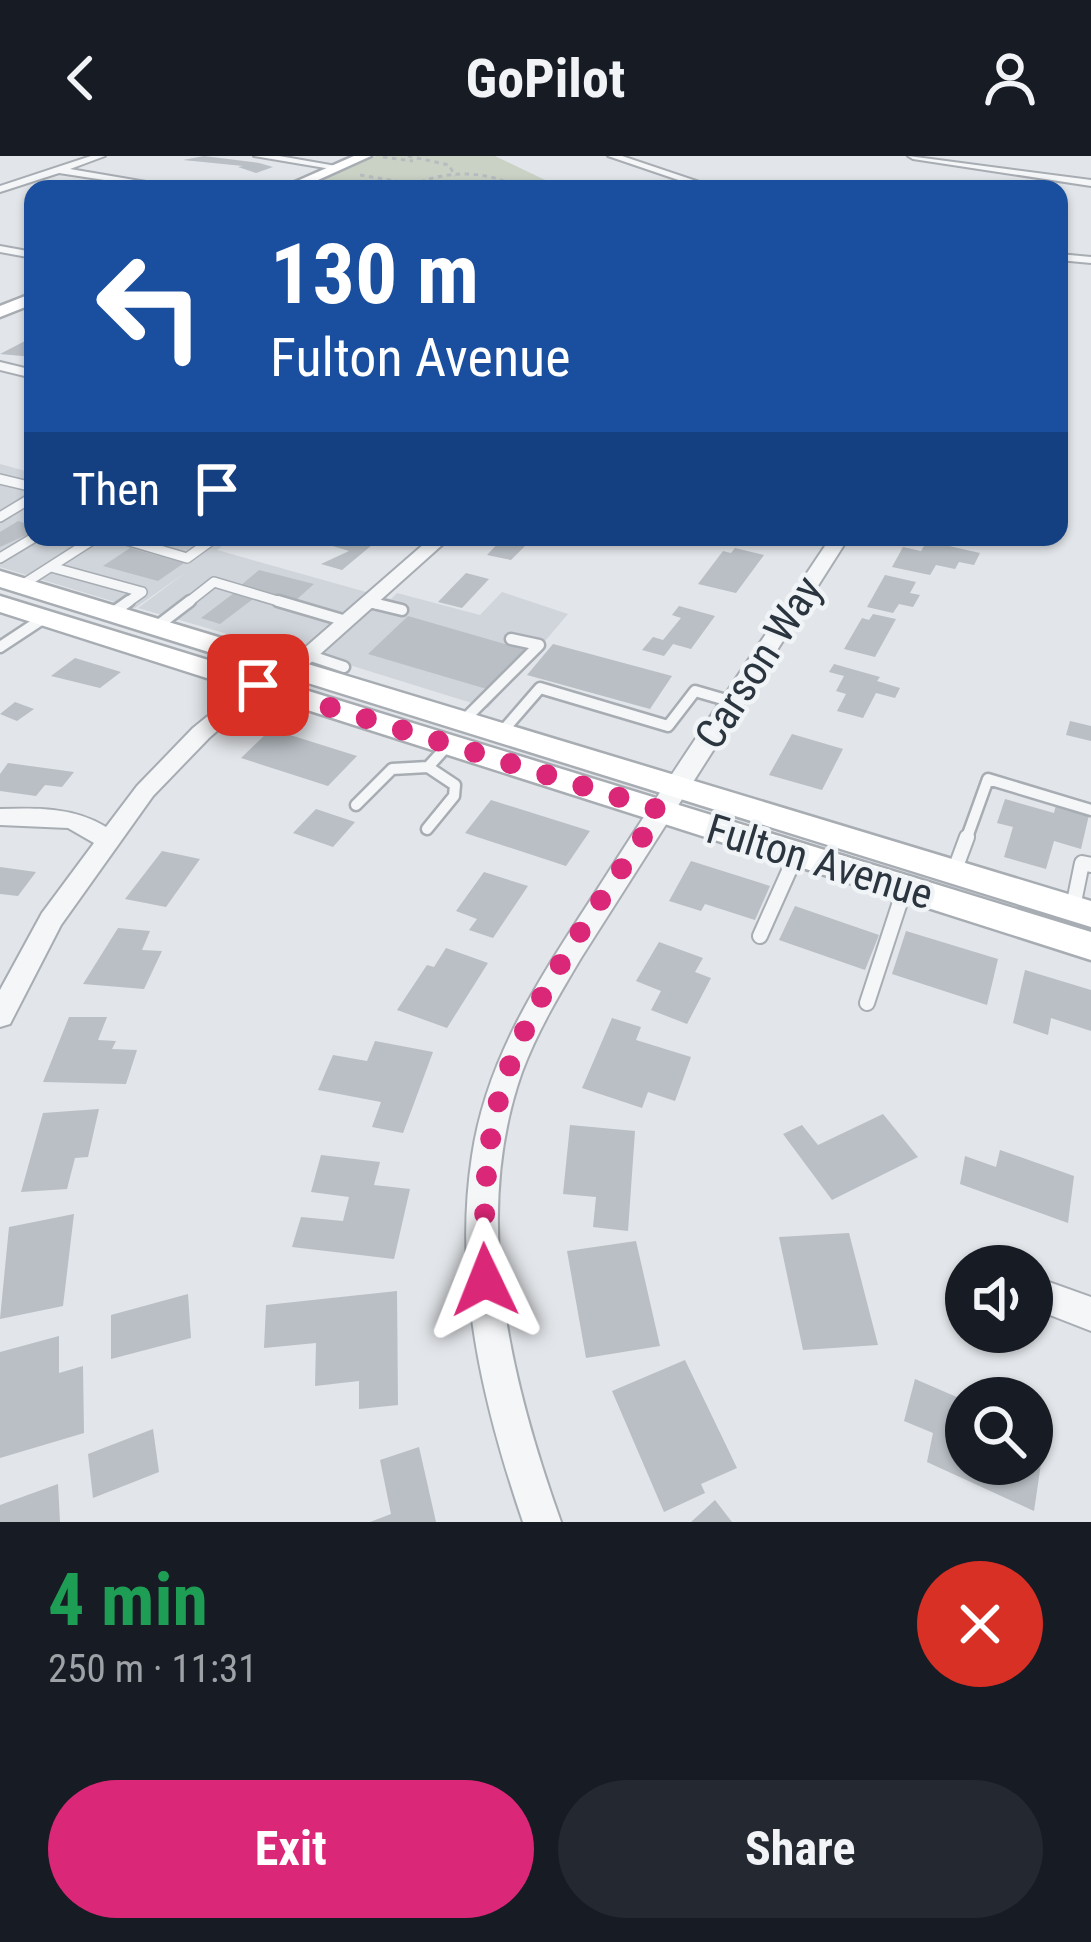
<!DOCTYPE html>
<meta charset="utf-8">
<style>
body{margin:0;font-family:"Roboto Condensed",sans-serif;background:#242831;color:#f1f3f6;height:100vh;display:flex;flex-direction:column;font-size:45px;white-space:nowrap}
*{box-sizing:border-box;margin:0}
p{font-size:39px;color:#9ea1a6}
.icon{flex:none;width:66px;height:66px;fill:none;stroke:currentColor;stroke-width:2;stroke-linecap:round;stroke-linejoin:round}
.map{position:relative;height:1366px;overflow:hidden}
.panel{display:flex;flex-direction:column;background:#171b24;flex:1}
.panel>*{flex:none}
.hud{position:absolute;left:24px;top:24px;width:1044px;height:366px;border-radius:24px;box-shadow:0 3px 9px #0004;background:#1a4fa0;color:#fff;overflow:hidden}
.controls{position:absolute;left:945px;top:1089px;display:grid;gap:24px}
.controls a{display:grid;place-items:center;width:108px;height:108px;border-radius:50%;background:#171b24;box-shadow:0 3px 9px #0004;font-size:60px}
.pin{position:absolute;display:grid;place-items:center;width:102px;height:102px;color:#fff;margin:-51px;border-radius:24px;box-shadow:0 6px 18px #0006}
.me{position:absolute;width:132px;margin:-66px;rotate:358deg;stroke-linejoin:round;filter:drop-shadow(0 0 9px #0008)}
.turn{display:flex;align-items:center;gap:42px;height:252px;padding:0 48px;font-size:54px}
.turn .icon{width:156px;height:156px;stroke-width:2.5}
.turn b{display:block;font-size:84px;line-height:102px}
.then{display:flex;align-items:center;height:114px;padding:0 48px;background:#0003;gap:24px;font-size:45px}
.round{display:grid;place-items:center;flex:none;width:126px;height:126px;border-radius:63px;background:#242831}
.headline{display:flex;align-items:center;justify-content:space-between;height:204px;padding:0 48px}
h1{font-size:72px;font-weight:700;line-height:90px;color:#1e9e55}
.button{display:flex;gap:24px;margin-top:auto;padding:24px 48px}
.button a{flex:1;height:138px;border-radius:72px;background:#db2777;color:#fff;font-size:48px;font-weight:700;line-height:138px;text-align:center}
.button a+a{background:#242831;color:#f1f3f6}
header{display:flex;justify-content:space-between;align-items:center;height:156px;padding:0 48px;background:#171b24;font-size:54px;font-weight:700}
.map>svg:first-child{display:block}
.built{fill:#d0d5db}
.green{fill:#c9d2c4}
.building{fill:#b9bfc5}
.lines{fill:none;stroke-linecap:round;stroke-linejoin:round}
.lane-far2-casing{stroke:#a7adb3;stroke-width:12}
.lane-far1-casing{stroke:#a7adb3;stroke-width:15}
.lane-casing{stroke:#a7adb3;stroke-width:18}
.street-casing{stroke:#a7adb3;stroke-width:4}
.secondary-casing{stroke:#a7adb3;stroke-width:5}
.path{stroke:#b8bcc0;stroke-width:3;stroke-dasharray:4.5 4.5;stroke-linecap:butt}
.lane-far2{stroke:#f4f6f8;stroke-width:9}
.lane-far1{stroke:#f4f6f8;stroke-width:10}
.lane{stroke:#f4f6f8;stroke-width:14}
.street{fill:#f4f6f8;fill-rule:evenodd}
.secondary{fill:#fff;fill-rule:evenodd}
.route{stroke:#db2777;stroke-width:21;stroke-dasharray:0 37.8}
.labels{text-anchor:middle;stroke-width:9;stroke-linejoin:round;paint-order:stroke}
.street-label{font-size:42px;fill:#2b353f;stroke:#f1f4f6}
</style>
<header><svg class="icon" aria-label="back" viewBox="0 0 24 24"><path d="M15 5l-7 7 7 7"/></svg>GoPilot<svg class="icon" aria-label="person" viewBox="0 0 24 24"><circle cx="12" cy="8" r="4"/><path d="M4 21q1-7 8-7t8 7"/></svg></header>
<div class="map">
<svg width="1091" height="1366" viewBox="0 0 1091 1366">
<rect width="100%" height="100%" fill="#e2e5e9"/>
<path class="built" d="M0,308L33,317V381H234L217,394L391,443L397,437L480,459L502,436L568,458L488,552L285,489L272,491L138,452L189,414L135,452L0,411Z"/>
<path class="green" d="M376,0H495L564,33H297Z"/>
<path class="building" d="M204,0L259,7L273,11L256,17L238,11L243,10L183,4Z
M27,184L33,186V201L0,198Z
M18,365L33,370V376L0,391V376Z
M303,381H366L378,384L342,414L321,408L349,395Z
M504,381H520L531,384L511,404L487,399Z
M927,385L980,397L974,409L959,406L955,413L936,409L930,419L892,411L903,391L921,395Z
M130,392L184,407L158,425L103,410Z
M735,392L764,399L736,437L698,428L723,395L731,397Z
M259,414L314,428L295,445L240,430Z
M466,417L489,423L462,452L438,446Z
M885,419L916,426L910,437L920,439L913,451L899,448L893,457L867,451Z
M234,437L253,443L220,468L201,462Z
M679,450L715,460L691,493L673,488L664,500L642,494L653,481L663,484L681,462L672,459Z
M873,458L896,463L875,501L844,493L862,462L869,464Z
M408,460L526,494L490,534L368,498Z
M553,488L672,520L650,553L527,519Z
M75,502L121,516L100,532L51,520Z
M834,508L880,521L877,525L900,532L895,542L876,537L863,562L837,555L846,538L836,535L844,520L829,516Z
M15,546L34,553L17,565L0,558Z
M1070,565L1091,570V585L1066,579Z
M271,573L357,600L328,630L241,602Z
M792,578L843,593L822,634L769,619Z
M8,607L74,616L62,631L45,629L36,640L0,635V618Z
M1005,643L1054,657L1056,649L1089,659L1081,693L1054,685L1046,713L1004,701L1013,671L997,667Z
M491,644L590,675L566,710L465,677Z
M316,653L355,666L333,691L293,677Z
M162,695L200,703L166,751L125,743Z
M691,705L770,730L755,764L705,748L701,755L669,745Z
M0,711L36,716L18,740L0,738Z
M484,716L528,730L493,782L469,774L477,763L456,755Z
M795,750L879,779L865,814L779,784Z
M118,772L150,775L142,794L162,795L144,833L83,828Z
M906,775L998,803L987,849L892,818Z
M659,786L703,802L695,816L711,822L687,868L651,854L661,835L636,825Z
M446,792L488,807L447,872L397,854L427,809L434,811Z
M1025,814L1091,834V875L1051,862L1048,879L1013,867Z
M69,861H107L98,884L116,885L112,893L137,894L126,928L43,926Z
M612,862L641,871L636,884L691,901L675,945L648,936L642,952L582,932Z
M375,885L433,896L403,977L372,971L381,946L318,934L333,899L367,905Z
M99,953L88,1001L75,1002L67,1033L21,1036L43,957Z
M883,958L918,1001L832,1044L783,978L802,969L818,989Z
M570,969L635,975L628,1075L593,1071L596,1041L563,1038Z
M1000,994L1074,1020L1068,1067L960,1028L965,1000L996,1011Z
M321,999L380,1006L374,1029L410,1033L394,1103L292,1091L301,1061L343,1065L349,1041L311,1036Z
M74,1058L63,1150L0,1163L9,1071Z
M849,1077L878,1189L803,1194L779,1081Z
M636,1085L660,1190L586,1202L567,1095Z
M397,1135L398,1249L359,1253V1225L315,1230L316,1187L264,1192L266,1149Z
M188,1138L191,1182L111,1203V1159Z
M59,1180V1217L83,1210L84,1277L0,1302V1196Z
M685,1204L737,1312L701,1328L705,1337L664,1356L612,1235Z
M915,1223L966,1245V1308H1032V1289L1043,1294L1034,1355L927,1306L933,1277L904,1265Z
M153,1273L159,1316L93,1342L88,1298Z
M419,1291L436,1366H370L391,1358L380,1304Z
M58,1328L60,1366H0V1349Z
M715,1344L732,1366H691Z"/>
<g class="lines">
<g class="lane-far2-casing">
<path id="lane-far2" d="M0,323L33,331
M0,361L33,341
M116,381L187,402L216,381
M0,402L35,381
M51,411L142,436
M22,429L97,381
M369,446L376,448
M125,448L142,436
M186,448L214,426L288,448"/>
</g>
<g class="lane-far1-casing">
<path id="lane-far1" d="M278,445L346,465
M369,446L402,454
M112,457L129,445
M156,471L190,445
M0,491L44,462
M308,499L344,511
M463,565L539,489L511,483
M501,577L540,532L668,570L695,535L733,546
M356,649L392,613L428,611L449,588
M427,673L454,640L455,629L428,611
M966,684L988,623L1091,654"/>
</g>
<g class="lane-casing">
<path id="lane" d="M954,716L967,681
M1073,751L1082,707L1091,709
M760,780L797,697
M867,847L905,731"/>
</g>
<g class="street-casing">
<path id="street" d="M91,0H105L70,13L187,33H163L59,17L0,36V30Z
M254,0H279L342,11L337,14Z
M608,0H622L720,33H705Z
M908,0L1091,24V30L913,3Z
M0,90L33,96V102L0,96Z
M1059,98L1091,101V107L1059,104Z
M0,206L33,214V222L0,214Z
M432,381H451L299,517L265,533L209,582L153,640L61,769L10,868L0,871V834L42,757L94,687L68,672L0,669V653C36,652 74,651 106,671L137,630L193,572L251,525L285,509Z
M831,381H849L581,802C559,839 537,876 522,916C470,1063 511,1226 561,1366H523C483,1249 453,1124 472,1000C488,891 552,805 609,715C681,602 757,492 831,381Z
M1032,1120L1091,1141V1175L1032,1152Z"/>
</g>
<g class="secondary-casing">
<path id="secondary" d="M354,0H371L298,33H279Z
M33,137V148L0,161V150Z
M0,415L1091,745V771L0,431Z
M0,440L1091,776V804L0,456Z"/>
</g>
<path class="path" d="M408,0L449,9L455,20
M383,1L413,5
M360,19L408,27
M404,33C441,14 484,12 521,33"/>
<use href="#lane-far2" class="lane-far2"/>
<use href="#lane-far1" class="lane-far1"/>
<use href="#lane" class="lane"/>
<use href="#street" class="street"/>
<use href="#secondary" class="secondary"/>
</g>
<g class="lines">
<path class="route" d="M258,529L660,654C605,741 520,852 497,951C483,1009 484,1065 485,1124"/>
</g>
<g class="labels">
<g class="street-label">
<text transform="translate(758 506) rotate(-57)" y="15">Carson Way</text>
<text transform="translate(820 705) rotate(17)" y="15">Fulton Avenue</text>
</g>
</g>
</svg>
<div class="controls">
<a><svg class="icon" aria-label="sound" viewBox="0 0 24 24"><path d="M4 9h4l5-4v14l-5-4H4zM17 9q2 3 0 6"/></svg></a>
<a><svg class="icon" aria-label="search" viewBox="0 0 24 24"><circle cx="10" cy="10" r="6"/><path d="M15 15l6 6"/></svg></a>
</div>
<div class="pin" style="left:258px;top:529px;background:#d93025"><svg class="icon" aria-label="arrive" viewBox="0 0 24 24"><path d="M6 21V4h12l-3 4 3 4H6"/></svg></div>
<svg class="me" style="left:485px;top:1124px" viewBox="-20 -20 40 40"><path d="M0-17L14 15 0 8-14 15z" fill="#db2777" stroke="#fff" stroke-width="4"/></svg>
<div class="hud">
<div class="turn"><svg class="icon" aria-label="left" viewBox="0 0 24 24"><path d="M17 20v-9H6M10 6l-5 5 5 5"/></svg><div><b>130 m</b>Fulton Avenue</div></div>
<div class="then">Then<svg class="icon" aria-label="arrive" viewBox="0 0 24 24"><path d="M6 21V4h12l-3 4 3 4H6"/></svg></div>
</div>
</div>
<section class="panel">
<div class="headline"><div><h1>4 min</h1><p>250 m · 11:31</p></div><a class="round" style="background:#d93025;color:#fff"><svg class="icon" aria-label="close" viewBox="0 0 24 24"><path d="M6 6l12 12M18 6L6 18"/></svg></a></div>
<div class="button"><a>Exit</a><a>Share</a></div>
</section>
